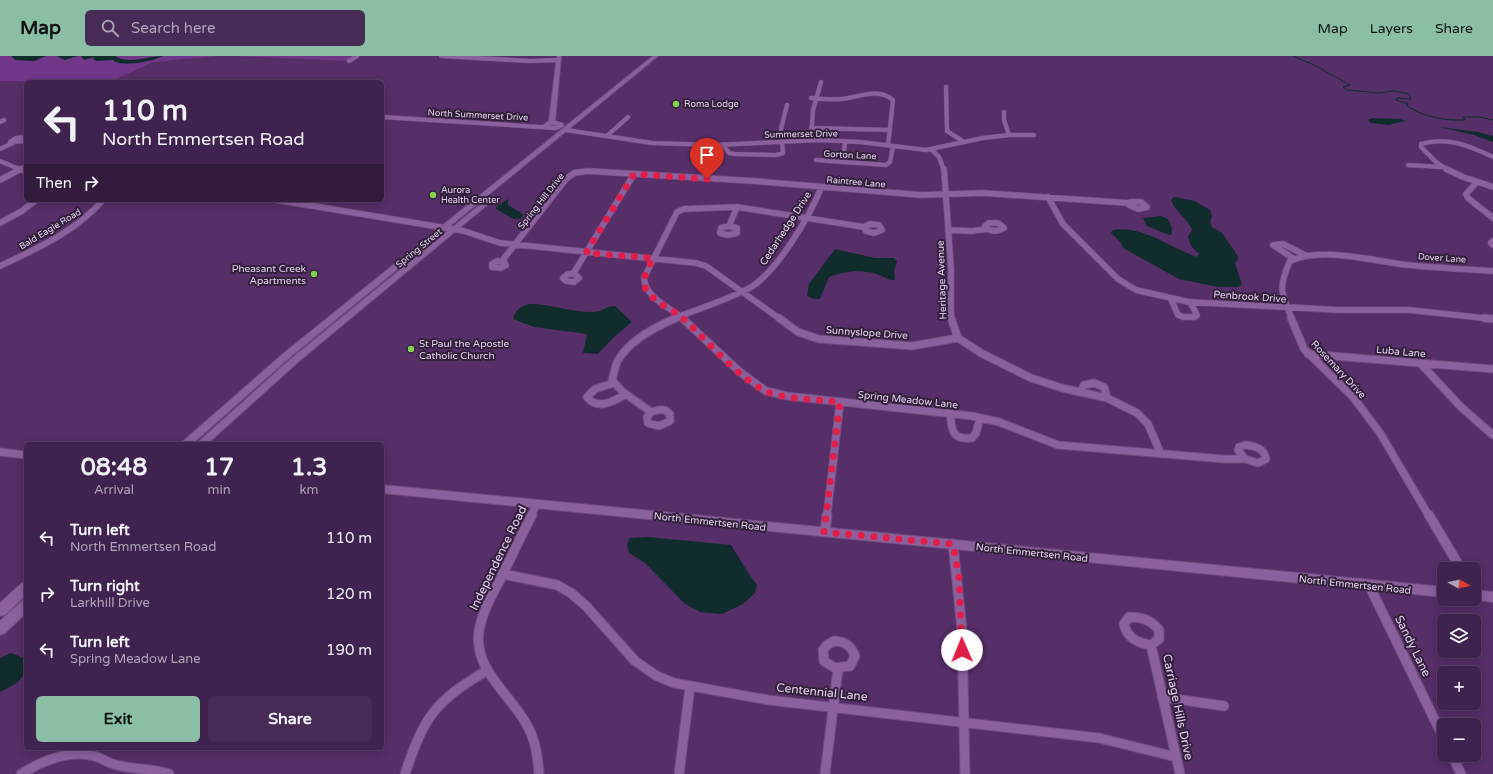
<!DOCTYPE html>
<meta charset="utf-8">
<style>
body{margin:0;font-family:"Varela Round",sans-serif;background:#472a55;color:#f1f3f6;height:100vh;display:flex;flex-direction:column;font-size:15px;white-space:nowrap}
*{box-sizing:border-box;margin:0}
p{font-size:13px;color:#aea4b6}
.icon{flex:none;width:22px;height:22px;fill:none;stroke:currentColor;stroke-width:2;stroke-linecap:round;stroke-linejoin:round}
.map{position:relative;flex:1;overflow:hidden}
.panel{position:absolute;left:24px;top:386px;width:360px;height:308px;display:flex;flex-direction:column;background:#40224e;border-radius:6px;box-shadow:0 2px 10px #0003,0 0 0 1px #593f66}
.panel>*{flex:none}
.hud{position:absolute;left:24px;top:24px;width:360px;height:122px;border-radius:6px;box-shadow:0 2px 10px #0003,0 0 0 1px #593f66;background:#40224e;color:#f1f3f6;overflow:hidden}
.needle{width:26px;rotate:98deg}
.fabs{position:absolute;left:1437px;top:506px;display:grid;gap:8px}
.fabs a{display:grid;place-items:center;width:44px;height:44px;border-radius:6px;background:#40224e;box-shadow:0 2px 10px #0003,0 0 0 1px #593f66;font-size:20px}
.pin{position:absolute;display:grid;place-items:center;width:34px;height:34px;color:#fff;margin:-41px -17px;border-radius:50% 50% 50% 0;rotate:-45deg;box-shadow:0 0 4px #0007}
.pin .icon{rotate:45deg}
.me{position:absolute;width:44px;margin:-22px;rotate:359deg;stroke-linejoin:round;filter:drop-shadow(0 0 3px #0008)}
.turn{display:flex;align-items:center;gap:14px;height:84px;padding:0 12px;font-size:18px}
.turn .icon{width:52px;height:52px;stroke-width:2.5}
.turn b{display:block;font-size:28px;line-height:34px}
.then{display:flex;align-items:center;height:38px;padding:0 12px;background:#0003;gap:8px;font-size:15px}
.eta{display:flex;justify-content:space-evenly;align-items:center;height:68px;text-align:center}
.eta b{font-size:24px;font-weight:700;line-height:28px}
.button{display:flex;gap:8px;margin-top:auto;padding:8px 12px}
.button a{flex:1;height:46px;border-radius:6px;background:#8abfa5;color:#111;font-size:16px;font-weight:700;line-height:46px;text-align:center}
.button a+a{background:#472a55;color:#f1f3f6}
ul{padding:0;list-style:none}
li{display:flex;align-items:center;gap:12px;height:56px;padding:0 12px}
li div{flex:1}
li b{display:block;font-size:15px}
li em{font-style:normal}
header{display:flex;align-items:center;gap:24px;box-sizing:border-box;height:56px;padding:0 20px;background:#8abfa5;color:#111}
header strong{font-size:19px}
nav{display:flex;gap:22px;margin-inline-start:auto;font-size:14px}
.search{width:280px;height:36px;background:#472a55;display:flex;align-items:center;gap:10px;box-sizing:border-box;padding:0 14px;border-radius:6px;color:#aea4b6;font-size:15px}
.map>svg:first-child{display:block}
.green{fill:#703788}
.water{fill:#102c2c}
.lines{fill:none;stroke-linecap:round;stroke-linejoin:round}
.stream{stroke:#102c2c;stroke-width:1}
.river{fill:#102c2c;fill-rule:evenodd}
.minor-far3-casing{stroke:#6f4c7d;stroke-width:5}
.minor-far2-casing{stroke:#6f4c7d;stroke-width:7}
.minor-far1-casing{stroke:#6f4c7d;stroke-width:9}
.minor-casing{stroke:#6f4c7d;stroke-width:11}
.tertiary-casing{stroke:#6f4c7d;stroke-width:2}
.secondary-casing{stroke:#6f4c7d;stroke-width:2}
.minor-far3{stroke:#8a609d;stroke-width:4}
.minor-far2{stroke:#8a609d;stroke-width:5.5}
.minor-far1{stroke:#8a609d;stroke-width:7}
.minor{stroke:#8a609d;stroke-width:9}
.tertiary{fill:#8a609d;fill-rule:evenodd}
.secondary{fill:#8a609d;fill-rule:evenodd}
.route{stroke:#e11d48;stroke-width:7;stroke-dasharray:0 12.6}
.poi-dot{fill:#83d04e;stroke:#32203a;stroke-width:1.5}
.labels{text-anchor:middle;stroke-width:4;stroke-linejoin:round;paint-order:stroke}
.far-poi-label{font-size:9px;fill:#e7d1f3;stroke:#32203a;text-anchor:start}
.far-street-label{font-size:9px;fill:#e7d1f3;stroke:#32203a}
.street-label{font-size:10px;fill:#e7d1f3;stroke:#32203a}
.poi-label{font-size:10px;fill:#e7d1f3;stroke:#32203a;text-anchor:end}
.near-street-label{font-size:12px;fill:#e7d1f3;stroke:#32203a}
</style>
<header>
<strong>Map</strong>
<div class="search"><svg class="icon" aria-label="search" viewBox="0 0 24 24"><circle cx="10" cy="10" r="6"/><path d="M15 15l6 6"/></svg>Search here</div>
<nav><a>Map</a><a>Layers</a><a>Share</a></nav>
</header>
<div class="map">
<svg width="1493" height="718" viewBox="0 0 1493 718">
<rect width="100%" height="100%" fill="#562e68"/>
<path class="green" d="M0,0H219L153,6L110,26L0,25Z
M235,0H356L348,5Z"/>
<path class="water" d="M1372,62L1400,63L1406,65L1388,69L1371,67L1368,64Z
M1439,71L1478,76L1493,80V86L1474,79Z
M1174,141L1195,145L1210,154L1212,160L1210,166L1212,171L1222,177L1238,200V204L1235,207L1242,229L1238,231H1218L1179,223L1123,192L1121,187L1111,177L1113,174C1142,169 1171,192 1197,201L1199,198L1191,190L1188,181L1192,174C1188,162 1175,156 1171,144Z
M508,143V149L523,158L521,163H513L496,153V151Z
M1161,160L1168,163L1172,172V178L1169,179L1147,170L1143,162Z
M835,193L875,202H894L897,205L894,215L895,224C890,225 882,220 877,218C862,213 843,215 829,221L820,243H814L807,240L809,228Z
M529,248C551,248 570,256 591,256C600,257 606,250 615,250L632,266L614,281L598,298L583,297L587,278L534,271L513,263C516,253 520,251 529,248Z
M648,481L731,489L747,515L757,529L755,537L743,548L722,558L700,556L685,548L645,507L629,497L627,488L630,482Z
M11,597L26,603C26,624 18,627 0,636V602Z"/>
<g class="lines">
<path class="stream" d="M1293,0L1314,9L1350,29L1343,31L1347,34L1379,37L1394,35L1409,38L1411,43L1397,42L1396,44L1408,48L1406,49C1423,61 1445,65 1465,64L1463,61H1480L1493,64"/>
<path class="river" d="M11,0H46L34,5L15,4Z
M57,0H78L64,4Z
M81,0H115C129,9 147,0 163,0C155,5 120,12 113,4L96,5L93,3L95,1L84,4Z"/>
<g class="minor-far3-casing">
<path id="minor-far3" d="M441,0L530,5L559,4
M349,5L357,0
M946,31L947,75L964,86
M811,42C821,43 832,44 842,43C860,41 878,31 893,44L888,89
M1004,56V64L1009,79
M382,61L556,72L562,69L552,66
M0,66L4,64
M811,72L890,74
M566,74L652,87L715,89L820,84L860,86L926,94L983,82L1009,79H1034
M608,79L628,61
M26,81L16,82L10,86L26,85
M811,84L813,54L821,26
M723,89L729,97L735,98L776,99L783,97L781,73L787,49
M0,93L13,87
M931,93L939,101L944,114
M816,104L886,109L890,106L893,90
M0,105L22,114
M843,106L845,85
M1408,109L1441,111
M19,114L26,110
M1448,114L1436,106L1421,91V88C1447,80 1470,90 1493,101"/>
</g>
<g class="minor-far2-casing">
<path id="minor-far2" d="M19,113L22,114
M944,113L951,212V263
M1446,113L1463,121L1493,131
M0,124L21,113
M1476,127L1466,138L1468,142L1493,162
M1048,141L1063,168L1118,223L1136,234L1189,246L1339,254H1409L1493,263
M277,144L464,175L500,187L696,207L706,210L780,263
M1130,146H1141L1147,151L1138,153L1129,149Z
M0,167L22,155L36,144
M989,167H998L1004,172C997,176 990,176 985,170Z
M870,168L879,169L882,174L874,177L866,175L864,171Z
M729,170L737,172V177L728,179L720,177L721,172Z
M729,170L737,151
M948,174L972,175L987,173
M1493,185L1491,187L1493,189
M1294,203L1273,189L1283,188L1307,200
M497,205L504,206L506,209L501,212L492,211V208Z
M502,205L566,123L574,117L587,115L754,125L921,139L983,137L1129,147
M0,210C38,192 75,176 103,144
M568,218H575L579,222L574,226L566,225L563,222Z
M573,218L634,118
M1171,243L1178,259L1183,261H1195L1197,259L1190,246
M673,263C697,253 731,243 753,230C778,213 810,160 821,132
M683,263C669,250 646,243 644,222L677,156L684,153L737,151L864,171
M1292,263C1281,237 1278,231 1290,205C1323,190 1372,205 1408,209C1436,212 1465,213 1493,215"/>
</g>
<g class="minor-far1-casing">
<path id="minor-far1" d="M682,262L740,316L766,335L787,340L972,360L999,366L1058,389L1224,403H1245
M779,262L798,276L819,283L912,290L958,282
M951,262L958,282L981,297L1031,322L1062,332L1107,342L1137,357L1148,368L1161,398
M1291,262L1304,293L1353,341L1380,377L1429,460
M1484,262L1493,263
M1308,298L1493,313
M1420,307L1461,351L1493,379
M614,327L595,333L587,341C598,355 614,345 626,338
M1081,336L1084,329L1094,327L1104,331L1107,342
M658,354H665L670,358V365L659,370L648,367L647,361L651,356Z
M651,356L623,336L612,324C614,318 615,311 617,306C628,285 655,271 676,262
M950,357C952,374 951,384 972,382L976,377L980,362
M1245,389C1255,390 1264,392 1266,403L1258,407L1245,403L1238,394L1239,391Z
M0,396L26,399
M531,460L537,448
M827,460L840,346"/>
</g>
<g class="minor-casing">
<path id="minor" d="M532,459C521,480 511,501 501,522C492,539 482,556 479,575C473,615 512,639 528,671C536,685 538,702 539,718
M1429,459L1461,513
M825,476L827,459
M953,488L962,574L965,718
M502,518L557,529L571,537L586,550L635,605L657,620L674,627L768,644L1099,682L1176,701
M1369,529L1444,683
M1129,561C1142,561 1151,564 1159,574V583L1151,589C1137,587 1127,582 1124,568Z
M834,585C845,585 851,590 855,600L850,610L835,612L824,605L823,594L827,589Z
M1151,589L1180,718
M1162,641L1224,650
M1452,699L1461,718
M21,718C42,705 69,693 94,700C102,702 109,708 117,709C134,714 152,712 169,718
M405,718C424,661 434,646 486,615
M679,718L690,631
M825,718L838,613"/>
</g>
<g class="tertiary-casing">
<path id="tertiary" d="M557,0H561L555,66L545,72L542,70L549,65Z
M382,429L1444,531V541L382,437Z
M1474,534L1493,536V546L1472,543H1474Z"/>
</g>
<g class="secondary-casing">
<path id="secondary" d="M653,0H658L290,301L192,388H180L284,297Z
M481,148L487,149L298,306L207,388H196L292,302Z
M26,526V539L5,559L0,560V547L22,527Z
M26,544V557L5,577L0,579V565L22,545Z"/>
</g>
<use href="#minor-far3" class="minor-far3"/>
<use href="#minor-far2" class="minor-far2"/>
<use href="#minor-far1" class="minor-far1"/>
<use href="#minor" class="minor"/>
<use href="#tertiary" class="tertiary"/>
<use href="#secondary" class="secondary"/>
</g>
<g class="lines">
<path class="route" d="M707,123L634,118L586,197L653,202C649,211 642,221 645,231C650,244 670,252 680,260C708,284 732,317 765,335C781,343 821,344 840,346L824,476L953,488L959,521L962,594"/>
</g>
<g class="poi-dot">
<circle cx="676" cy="48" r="4"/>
<circle cx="433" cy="139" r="4"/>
<circle cx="314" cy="218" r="4"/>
<circle cx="411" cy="293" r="4"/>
</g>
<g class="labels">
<g class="far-poi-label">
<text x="684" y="51">Roma Lodge</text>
<text x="441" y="137">Aurora<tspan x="441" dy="10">Health Center</tspan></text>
</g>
<g class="far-street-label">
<text transform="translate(478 59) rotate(3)" y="3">North Summerset Drive</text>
<text transform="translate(801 78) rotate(-1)" y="3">Summerset Drive</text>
<text transform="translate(850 99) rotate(3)" y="3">Gorton Lane</text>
<text transform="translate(856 126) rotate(5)" y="3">Raintree Lane</text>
<text transform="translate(541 145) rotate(-52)" y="3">Spring Hill Drive</text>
<text transform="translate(50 173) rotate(-31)" y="3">Bald Eagle Road</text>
<text transform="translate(419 192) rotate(-39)" y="3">Spring Street</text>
<text transform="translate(1442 202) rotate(4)" y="3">Dover Lane</text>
</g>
<g class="street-label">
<text transform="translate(785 172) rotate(-57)" y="4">Cedarhedge Drive</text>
<text transform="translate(941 224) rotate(-92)" y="4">Heritage Avenue</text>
<text transform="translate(1250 240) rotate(4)" y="4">Penbrook Drive</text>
<text transform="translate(867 276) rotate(4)" y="4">Sunnyslope Drive</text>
<text transform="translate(1401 295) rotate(5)" y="4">Luba Lane</text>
<text transform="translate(1339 313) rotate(47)" y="4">Rosemary Drive</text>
<text transform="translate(908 343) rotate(6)" y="4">Spring Meadow Lane</text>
<text transform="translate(710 465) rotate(6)" y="4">North Emmertsen Road</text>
<text transform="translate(1032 496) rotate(6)" y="4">North Emmertsen Road</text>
<text transform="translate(1355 528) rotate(6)" y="4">North Emmertsen Road</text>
</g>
<g class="poi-label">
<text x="306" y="216">Pheasant Creek<tspan x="306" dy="12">Apartments</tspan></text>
<text x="419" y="291" text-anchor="start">St Paul the Apostle<tspan x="419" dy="12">Catholic Church</tspan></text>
</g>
<g class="near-street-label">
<text transform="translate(498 502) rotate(-64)" y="4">Independence Road</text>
<text transform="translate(1413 590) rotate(64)" y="4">Sandy Lane</text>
<text transform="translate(822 636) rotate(6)" y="4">Centennial Lane</text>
<text transform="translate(1178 651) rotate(78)" y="4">Carriage Hills Drive</text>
</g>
</g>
</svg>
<div class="fabs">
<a><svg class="needle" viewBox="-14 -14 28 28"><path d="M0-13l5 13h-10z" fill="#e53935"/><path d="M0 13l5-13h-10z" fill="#aea4b6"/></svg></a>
<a><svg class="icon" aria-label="layers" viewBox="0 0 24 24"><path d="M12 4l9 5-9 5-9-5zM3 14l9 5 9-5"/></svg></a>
<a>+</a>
<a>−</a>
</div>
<div class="pin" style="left:707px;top:123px;background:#d93025"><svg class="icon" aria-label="arrive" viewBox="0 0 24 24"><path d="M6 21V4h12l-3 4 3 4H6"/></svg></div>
<svg class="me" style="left:962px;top:594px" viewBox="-20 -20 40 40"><circle r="19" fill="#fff"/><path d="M0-13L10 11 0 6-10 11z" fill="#e11d48"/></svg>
<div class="hud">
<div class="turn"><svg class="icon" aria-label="left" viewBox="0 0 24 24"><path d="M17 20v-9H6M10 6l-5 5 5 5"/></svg><div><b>110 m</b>North Emmertsen Road</div></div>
<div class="then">Then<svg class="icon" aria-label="right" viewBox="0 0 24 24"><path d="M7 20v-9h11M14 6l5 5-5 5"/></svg></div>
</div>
<section class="panel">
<div class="eta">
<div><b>08:48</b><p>Arrival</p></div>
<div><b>17</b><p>min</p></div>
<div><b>1.3</b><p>km</p></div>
</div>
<ul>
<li><svg class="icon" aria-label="left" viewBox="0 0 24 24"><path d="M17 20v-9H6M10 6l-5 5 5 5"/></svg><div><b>Turn left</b><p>North Emmertsen Road</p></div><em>110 m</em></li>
<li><svg class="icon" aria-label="right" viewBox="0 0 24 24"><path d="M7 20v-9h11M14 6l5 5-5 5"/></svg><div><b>Turn right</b><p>Larkhill Drive</p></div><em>120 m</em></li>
<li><svg class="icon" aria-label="left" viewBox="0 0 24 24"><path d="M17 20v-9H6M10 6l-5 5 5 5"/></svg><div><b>Turn left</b><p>Spring Meadow Lane</p></div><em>190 m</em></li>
</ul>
<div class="button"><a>Exit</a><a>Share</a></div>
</section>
</div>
